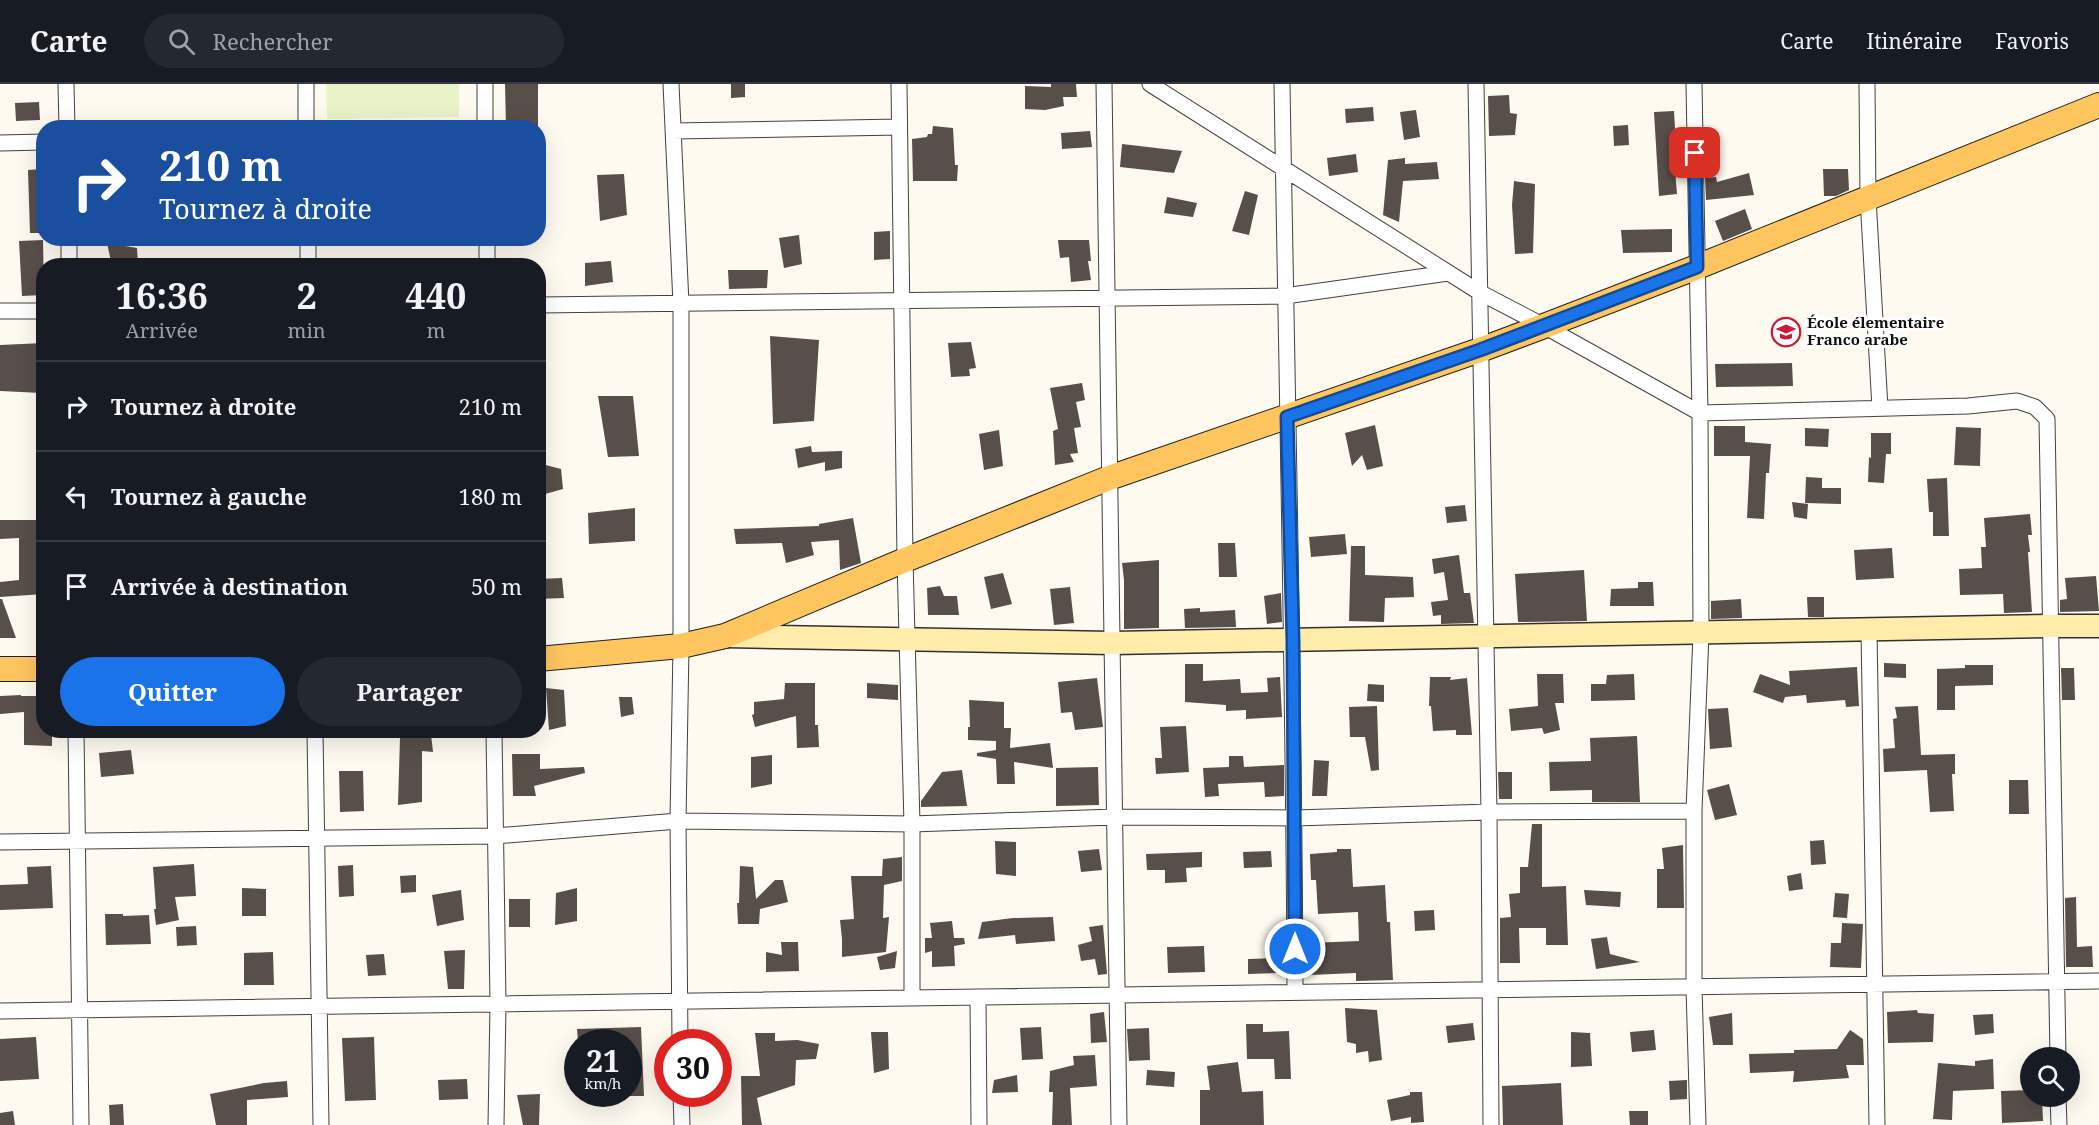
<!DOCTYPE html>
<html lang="fr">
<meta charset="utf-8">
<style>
body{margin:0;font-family:"Noto Serif",serif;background:#242831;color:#f1f3f6;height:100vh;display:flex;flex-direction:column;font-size:22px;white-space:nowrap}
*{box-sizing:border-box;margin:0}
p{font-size:20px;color:#9ea1a6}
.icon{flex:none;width:33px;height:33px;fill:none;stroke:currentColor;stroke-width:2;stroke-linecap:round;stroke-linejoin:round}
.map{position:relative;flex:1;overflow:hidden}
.sheet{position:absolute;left:36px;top:174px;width:510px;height:480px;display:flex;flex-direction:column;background:#171b24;border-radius:24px;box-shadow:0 6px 24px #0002}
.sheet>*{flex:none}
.banner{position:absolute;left:36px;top:36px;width:510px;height:126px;border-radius:24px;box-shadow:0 6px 24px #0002;background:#1a4fa0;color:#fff;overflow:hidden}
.tools{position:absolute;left:2020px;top:963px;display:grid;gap:12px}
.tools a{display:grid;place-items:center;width:60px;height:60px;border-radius:50%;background:#171b24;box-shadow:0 6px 24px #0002;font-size:30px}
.speed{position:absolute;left:564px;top:945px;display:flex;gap:12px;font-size:30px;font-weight:700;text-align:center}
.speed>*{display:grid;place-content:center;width:78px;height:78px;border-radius:50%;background:#171b24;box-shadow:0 6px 24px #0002;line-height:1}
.speed small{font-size:15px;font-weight:400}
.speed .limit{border:9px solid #d22;background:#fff;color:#111}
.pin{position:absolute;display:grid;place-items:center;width:51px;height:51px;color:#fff;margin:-26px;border-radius:12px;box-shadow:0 3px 9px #0006}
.me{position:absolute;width:66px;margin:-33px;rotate:0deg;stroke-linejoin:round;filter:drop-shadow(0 0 4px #0008)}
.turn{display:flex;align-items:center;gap:21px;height:126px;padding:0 24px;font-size:27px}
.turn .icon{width:78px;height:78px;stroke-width:2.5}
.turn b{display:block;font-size:42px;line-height:51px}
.eta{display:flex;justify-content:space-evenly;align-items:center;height:102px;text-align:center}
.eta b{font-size:36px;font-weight:700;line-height:42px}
.primary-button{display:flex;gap:12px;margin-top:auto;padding:12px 24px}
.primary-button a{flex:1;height:69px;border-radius:36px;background:#1a73e8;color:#fff;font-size:24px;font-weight:700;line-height:69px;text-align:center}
.primary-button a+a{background:#242831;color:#f1f3f6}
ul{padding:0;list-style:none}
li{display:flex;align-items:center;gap:18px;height:90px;padding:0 24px;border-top:2px solid #363941}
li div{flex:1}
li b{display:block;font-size:22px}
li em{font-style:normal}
header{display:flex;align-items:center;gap:36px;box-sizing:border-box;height:84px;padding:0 30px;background:#171b24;border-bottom:2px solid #363941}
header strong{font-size:28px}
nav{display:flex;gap:33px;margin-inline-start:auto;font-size:21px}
.search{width:420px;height:54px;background:#242831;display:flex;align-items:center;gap:15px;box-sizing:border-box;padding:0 21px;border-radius:33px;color:#9ea1a6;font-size:22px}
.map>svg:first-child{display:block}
.pitch{fill:#e9f3c8}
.building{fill:#584e4a}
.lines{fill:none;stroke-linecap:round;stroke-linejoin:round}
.street-casing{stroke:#414141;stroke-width:17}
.secondary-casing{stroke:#303030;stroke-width:25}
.primary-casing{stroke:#1f1f1f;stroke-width:26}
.street{stroke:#fff;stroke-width:15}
.secondary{stroke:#ffecaa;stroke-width:22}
.primary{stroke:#ffc65f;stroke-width:24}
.route-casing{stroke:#114b97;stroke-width:15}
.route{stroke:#1a73e8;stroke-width:10}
.labels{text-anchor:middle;stroke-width:6;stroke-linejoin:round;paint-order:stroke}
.poi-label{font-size:15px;font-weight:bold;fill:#0e0e0e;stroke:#fff;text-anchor:start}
</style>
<header>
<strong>Carte</strong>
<div class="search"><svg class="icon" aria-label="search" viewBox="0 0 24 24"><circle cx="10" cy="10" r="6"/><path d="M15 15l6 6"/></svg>Rechercher</div>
<nav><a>Carte</a><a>Itinéraire</a><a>Favoris</a></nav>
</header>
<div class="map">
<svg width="2099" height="1041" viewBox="0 0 2099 1041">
<rect width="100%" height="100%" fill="#fffaef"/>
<path class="pitch" d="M326,0H459V33L327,35Z"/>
<path class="building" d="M505,0H538V44H506Z
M731,0H745V13L731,14Z
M1051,0H1076L1077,13H1063L1064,22L1045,26L1025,25V2L1051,3Z
M1509,11L1510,29L1517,30L1515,51L1489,52L1488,12Z
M39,18L40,36L16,37L15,19Z
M1373,23L1374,37L1346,39L1345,25Z
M1416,26L1420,53L1404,56L1400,28Z
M1674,27L1676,62H1673L1677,110L1659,112L1654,28Z
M1628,41L1629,61L1614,62L1613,42Z
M933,42L953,44L955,81H958L957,97H913L912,55L927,53L928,50H932Z
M1090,47L1092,63L1062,65L1061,49Z
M1122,60L1182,67L1174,89L1120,83Z
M1356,70L1358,88L1329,92L1327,74Z
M1405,74V80L1437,78L1439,95L1403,97L1399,138L1383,131L1388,76Z
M42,85L44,149H30L28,86Z
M1823,85H1848L1849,106L1836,112H1824Z
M1749,89L1754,111L1706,116L1705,94L1716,93L1717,98Z
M624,90L627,131L600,137L597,91Z
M1514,97L1535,100L1533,169L1515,170L1512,121Z
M1245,107L1258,111L1249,151L1232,147Z
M1167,113L1197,119L1193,133L1164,129Z
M1745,125L1752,145L1723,157L1715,137Z
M1672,145V168L1623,169L1621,146Z
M890,147V175L874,176V148Z
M799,151L802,180L784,184L779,154Z
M43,156L44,211L22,212L19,157Z
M1058,156H1089L1091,177H1088L1091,196L1071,198L1069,173L1060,174Z
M107,159L137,164L138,182H112Z
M611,177L613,198L585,202V179Z
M728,186H768L767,204L729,205Z
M770,252L819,256L814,337L773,340Z
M971,258L976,284L969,285L970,292L951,293L948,259Z
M44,259L42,309L0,307V261Z
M1792,279L1793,302L1716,303L1715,280Z
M1082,299L1085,316L1076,318L1081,343L1074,344L1078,369L1070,370L1074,378L1055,381L1053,347L1058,345L1050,304Z
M598,312H633L639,372L608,373Z
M1375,341L1383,382L1367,386L1362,371L1352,382L1345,349Z
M1714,342H1745V358L1771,360L1769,389H1766L1764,435L1747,434L1750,372H1714Z
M1956,343L1981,344L1980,382L1954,381Z
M1805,344L1829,345L1828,363L1805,362Z
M999,346L1003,382L984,386L979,350Z
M1871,349H1891V370H1886L1884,399L1868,398L1869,373L1871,374Z
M811,362L812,368L842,367V384L825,387V378L798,384L795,365Z
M538,379L561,385L563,405L538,412Z
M1806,393L1822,394V404H1841V420L1805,419Z
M1947,394L1949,452H1933V428H1929L1927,395Z
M1792,418L1808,420L1807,435L1794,433Z
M1465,421L1467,437L1447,439L1445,423Z
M635,424V457L589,460L588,429Z
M2030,430L2032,451H2028L2030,468H2028L2032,528L2004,529L2003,510L1960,511L1959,485L1982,484L1981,463H1986L1984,434Z
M853,434L861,479L840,486L839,456L811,458L814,471L786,479L782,459L736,460L734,445L819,442V440Z
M0,436H44V510L0,513V498L19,496V454L0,455Z
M1345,450L1347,470L1311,473L1309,453Z
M1218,459H1235L1237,493H1219Z
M1351,462H1365V491L1413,493L1414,513L1385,514L1384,538L1349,537Z
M1892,464L1894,494L1856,496L1854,466Z
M1459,471L1464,509H1470L1474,539L1441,540V531L1433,532L1431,518L1448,516L1444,488L1434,490L1432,475Z
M1159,476V544L1124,545V496L1122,479Z
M1584,486L1587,537L1518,538L1515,490Z
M1003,489L1012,520L991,525L984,493Z
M2096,492L2099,527L2060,528V516L2067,515L2065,494Z
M562,494L564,514L538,515V495Z
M1638,498H1653L1654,522H1610L1611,505L1638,504Z
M940,502L944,512H957L959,531H928L927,504Z
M1070,503L1074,539L1054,541L1050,505Z
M1281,509L1282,538L1267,540L1264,512Z
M1807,513H1824V533H1808Z
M0,515H2L16,554H0Z
M1741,515L1742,534L1711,535V517Z
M1200,524V528L1235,526L1236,543L1185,544L1184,525Z
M1884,579L1906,580V594L1884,593Z
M1185,580H1203V597L1240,595L1241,609L1268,608L1267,594L1280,593L1282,633L1246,635V626L1226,627V621L1185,618Z
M1965,581H1993V601L1955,602V626H1937V585L1965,584Z
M1857,583L1859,622L1846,623L1845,616L1807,619L1806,611L1785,613L1783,619L1753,608L1760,590L1790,601L1789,587Z
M2061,584H2074L2075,616H2062Z
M1537,590H1563L1564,619H1555L1560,646L1544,650L1542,644L1511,647L1509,625L1538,622Z
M1634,590L1635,616L1591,617V600H1606L1607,591Z
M1430,593H1451L1450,596L1467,594L1472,651H1456V646L1433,647L1431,622H1429Z
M1097,594L1103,643L1075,646L1072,628L1061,629L1058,598Z
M785,599H815V641H818L819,663L797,664L796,632L755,643L752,631L754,630V618L784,615Z
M867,599L898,601V616L867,614Z
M1368,600L1384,601V618L1367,617Z
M546,604L564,606L566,642L549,646Z
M21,611V612H44V646H52V662L24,661V628L0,630V612Z
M619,613H632L634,630L621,633Z
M969,616L1004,618V644H1011L1010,664L1050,659L1053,684L1014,678L1015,700H997L996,675L977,672V669L996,666V657L968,656V643H970Z
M1377,622L1379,686L1371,687L1365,653H1350L1349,623Z
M1918,622L1921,671L1955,670V690H1952L1954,727L1930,728L1927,686L1884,688L1883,665L1895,664L1893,635L1897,634L1895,623Z
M1728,624L1732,663L1710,665L1708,625Z
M1186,642L1189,688L1156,690L1155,674H1162L1160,643Z
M431,650L433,668L422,667V718L398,721L400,653Z
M1637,652L1640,718H1592V706L1550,707L1549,678L1591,677L1590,654Z
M131,666L134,690L101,693L99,669Z
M512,670H540V685L584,683L585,689L534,702L536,712H513Z
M772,671V700L751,704V673Z
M1229,672H1243L1244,683L1284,681V712L1265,713L1264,698L1218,700L1219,712L1205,713L1203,684L1229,683Z
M1314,676L1329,677L1327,712H1312Z
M1098,683L1099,721L1056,722V684Z
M962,686L967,722L921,723V717L942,688Z
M339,687H363L364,727L340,728Z
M1498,688H1512V715H1499Z
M2009,696H2028L2029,730H2009Z
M1729,700L1737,731L1715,736L1707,706Z
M1532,740H1542V803L1566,802L1568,861H1546V844H1519L1520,879H1500V834L1511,833L1509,810L1520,809V783H1528Z
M1824,756L1826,780L1811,781L1810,757Z
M995,757L1016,758V792L996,790Z
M1683,761L1684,824H1657V785H1664L1662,764Z
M1099,765L1102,786L1081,788L1078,767Z
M1337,765H1351L1353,803L1385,801L1387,838H1390L1393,896L1356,897V889L1310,891L1309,859L1359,857L1358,828L1318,830L1316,796H1311L1310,770L1337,768Z
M1271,767L1272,783L1244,784L1243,768Z
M1202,768V783L1186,784L1187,798L1165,799V786H1147L1146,770Z
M902,773V797L884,801L883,834L889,833L886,868L842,873V855L840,836L854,835L851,792H882L883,775Z
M194,780L196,812L175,813L179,836L156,841L154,825H156L153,783Z
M353,781L354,812L339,813L338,782Z
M51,782L53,824L0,826V801L28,800L27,783Z
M740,782L753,783L756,815L775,796H783L788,818L760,825L759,840H738L737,819H739Z
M1801,789L1803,805L1789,807L1787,792Z
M416,791V808L401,809L400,792Z
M242,804L266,805V832H242Z
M577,804V837L555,841L556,809Z
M461,806L464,836L437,842L432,811Z
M1584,806L1621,808L1620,823L1586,821Z
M1835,809L1849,810L1847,834L1833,833Z
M2076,813L2077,863L2092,862L2093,883H2066L2065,814Z
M509,815H530V843H509Z
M1434,826L1435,846L1415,847L1414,827Z
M105,830H123V832L149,831L151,860L106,861Z
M1053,833L1055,857L1016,860L1015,851L978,855L982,838L1013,834Z
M952,837L954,854H964L965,860L954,862L955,882L932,883V867L925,869V854H932L930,839Z
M1842,839L1863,840L1861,884L1830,883L1831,859H1841Z
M1103,841L1107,890L1098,891L1095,875L1081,877L1078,861L1092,857L1089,843Z
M196,842L197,861L177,862L176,843Z
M1607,853L1610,870L1640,878L1596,885L1591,855Z
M781,858H798L799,887L766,888V868L782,871Z
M1204,862L1205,888L1168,889L1167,863Z
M465,866L464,905H448L444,867Z
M897,867L895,884L880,886L877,873Z
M273,868L274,901H244V869Z
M384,870L386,891L368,892L366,871Z
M1276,874L1277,889L1248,890V875Z
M1345,924L1377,926L1382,976L1369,978L1368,967L1356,969V960L1347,958Z
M1917,926L1918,929L1934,930L1933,958L1888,959L1887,928Z
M1104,928L1107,958L1091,959L1090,930Z
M1732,929L1733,961H1713L1709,933Z
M1993,930L1994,949L1975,951L1973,931Z
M1473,939L1475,956L1448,959L1446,942Z
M1246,940H1263V948L1289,947L1291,995H1275L1274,975H1247Z
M641,943L644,1012H628V958H578L577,945Z
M1041,943L1043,975L1022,976L1020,944Z
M1149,944L1150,976L1129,977L1127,945Z
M1654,946L1656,966L1632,968L1630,948Z
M1850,946L1863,955L1864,981H1846L1849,994L1793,998L1794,987L1750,989L1749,970L1794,969V966L1837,965Z
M871,948H888L889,985L874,989Z
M1571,948L1590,949L1592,982L1571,983Z
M755,949H775V957L797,956L819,960L816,975L796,976L795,1001L757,1014L762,1041H742L741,992H760Z
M36,953L39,995L0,997V955Z
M374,953L376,1016L345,1017L342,954Z
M1095,971L1097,1002L1070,1004L1072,1041H1052L1053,1008H1049L1050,987L1074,981L1073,972Z
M1993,975L1994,1005L1953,1007L1952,1036L1933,1035L1938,979L1975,982V977Z
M1238,978L1242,1008L1263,1007L1264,1041H1200V1006H1210L1207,982Z
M1147,986L1175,988L1174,1003L1146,1001Z
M1017,991L1018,1008L992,1009L994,996Z
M467,995L468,1015L439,1016L438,996Z
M1687,996V1015L1670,1016L1669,997Z
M287,997L288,1013L247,1016V1041H216L210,1010L264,999Z
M1561,999L1563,1041H1503L1502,1002Z
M2031,1006V1012H2042L2043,1037L2002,1039L2001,1007Z
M1410,1008H1422L1424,1038L1411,1039V1033L1391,1037L1387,1016L1410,1011Z
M540,1010L539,1041H523L517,1011Z
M123,1020L124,1041H110L109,1021Z
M13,1027L15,1041H0V1029Z
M1629,1027H1648V1041H1630Z"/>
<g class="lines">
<g class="street-casing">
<path id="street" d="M66,0L67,44
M306,0V44
M485,0V44
M671,0L681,220V562L678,737L680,958
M899,0L905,476L912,740V914
M1104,0L1119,1041
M1150,0L1479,208L1544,242L1700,329L1968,322L2017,317L2035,323L2047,335L2058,974
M1282,0C1287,303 1294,605 1295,908
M1476,0L1489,728L1491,1041
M1694,0L1700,329L1701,549L1694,727V904L1698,1041
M1867,0L1868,114L1880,324
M673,47L899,43
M0,59L44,58
M69,154V182
M308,154V182
M487,154V182
M538,221L1285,212L1448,189
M0,227H44
M1869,546L1877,1041
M76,646L81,1041
M315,646L321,1041
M494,646L498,920L496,1041
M0,758L495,752L678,737L912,740L1114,733L1295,734L1489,728L1694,727
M978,913L979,1041
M0,927L2099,897
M681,1010L682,1041
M2058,1012L2059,1041"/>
</g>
<g class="secondary-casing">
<path id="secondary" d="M726,552L1112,559L2051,542H2099"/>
</g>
<g class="primary-casing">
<path id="primary" d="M538,575L681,562L725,552L905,476L1109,394L1480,266L1544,242L1697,183L2099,21
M0,585H44"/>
</g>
<use href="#street" class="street"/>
<use href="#secondary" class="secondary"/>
<use href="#primary" class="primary"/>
</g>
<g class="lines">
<g class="route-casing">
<path id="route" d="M1295,865L1293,557L1287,333L1480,266L1697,183L1695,69"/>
</g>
<use href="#route" class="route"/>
</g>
<defs>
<g id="school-ring" transform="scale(1.5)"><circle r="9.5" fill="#fff" stroke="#ca1a37" stroke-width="1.5"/><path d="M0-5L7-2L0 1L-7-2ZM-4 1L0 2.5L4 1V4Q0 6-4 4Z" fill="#ca1a37"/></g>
</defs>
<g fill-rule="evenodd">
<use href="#school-ring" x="1786" y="248"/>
</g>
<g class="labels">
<g class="poi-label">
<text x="1807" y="244">École élementaire<tspan x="1807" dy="17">Franco arabe</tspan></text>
</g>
</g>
</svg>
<div class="tools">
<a><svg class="icon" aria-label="search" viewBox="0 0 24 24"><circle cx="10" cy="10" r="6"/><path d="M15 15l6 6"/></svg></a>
</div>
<div class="speed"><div>21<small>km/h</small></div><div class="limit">30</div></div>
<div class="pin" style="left:1695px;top:69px;background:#d93025"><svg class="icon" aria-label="arrive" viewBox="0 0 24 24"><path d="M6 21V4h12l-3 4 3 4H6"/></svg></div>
<svg class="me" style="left:1295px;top:865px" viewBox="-20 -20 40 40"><circle r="17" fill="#1a73e8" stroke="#fff" stroke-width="3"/><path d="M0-11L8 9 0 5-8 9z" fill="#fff"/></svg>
<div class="banner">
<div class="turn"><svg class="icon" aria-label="right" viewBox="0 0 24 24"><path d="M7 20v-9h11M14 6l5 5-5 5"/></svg><div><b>210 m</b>Tournez à droite</div></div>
</div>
<section class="sheet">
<div class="eta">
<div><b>16:36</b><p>Arrivée</p></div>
<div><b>2</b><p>min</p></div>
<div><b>440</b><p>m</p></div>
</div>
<ul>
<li><svg class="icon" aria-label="right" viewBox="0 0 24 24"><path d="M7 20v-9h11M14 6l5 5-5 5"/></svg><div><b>Tournez à droite</b></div><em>210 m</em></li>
<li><svg class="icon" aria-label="left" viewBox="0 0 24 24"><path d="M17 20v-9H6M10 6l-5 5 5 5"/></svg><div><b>Tournez à gauche</b></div><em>180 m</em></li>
<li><svg class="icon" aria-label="arrive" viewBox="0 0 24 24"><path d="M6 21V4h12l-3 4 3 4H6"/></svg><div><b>Arrivée à destination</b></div><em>50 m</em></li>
</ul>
<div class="primary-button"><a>Quitter</a><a>Partager</a></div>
</section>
</div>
